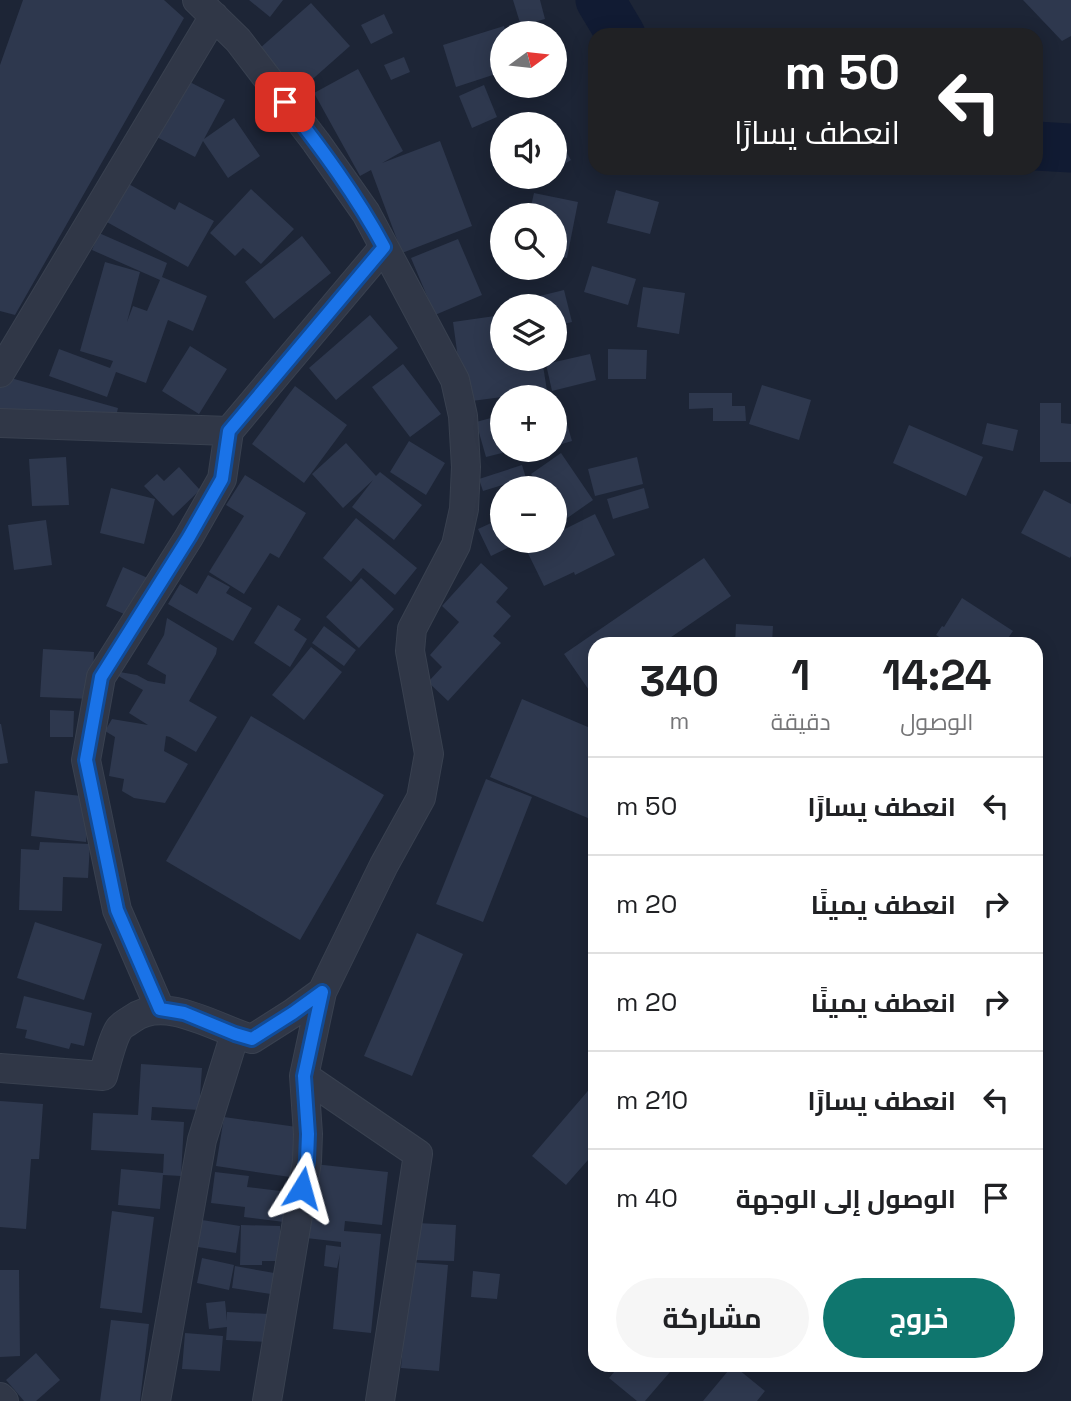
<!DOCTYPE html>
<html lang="ar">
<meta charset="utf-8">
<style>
body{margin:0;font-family:"Space Grotesk",Cairo,sans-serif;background:#f6f6f6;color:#202124;direction:rtl;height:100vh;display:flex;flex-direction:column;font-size:26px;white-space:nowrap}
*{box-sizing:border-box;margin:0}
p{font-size:23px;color:#757577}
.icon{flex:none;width:38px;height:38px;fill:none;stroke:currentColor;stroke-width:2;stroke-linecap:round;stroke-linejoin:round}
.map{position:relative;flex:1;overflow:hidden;direction:ltr}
.panel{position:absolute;left:588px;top:637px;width:455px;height:735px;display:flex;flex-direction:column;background:#fff;border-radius:21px;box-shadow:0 4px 18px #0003;direction:rtl}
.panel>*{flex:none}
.top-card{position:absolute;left:588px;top:28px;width:455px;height:147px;border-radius:21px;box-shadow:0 4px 18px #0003;direction:rtl;background:#202124;color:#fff;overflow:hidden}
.needle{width:46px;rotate:75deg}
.fabs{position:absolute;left:490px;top:21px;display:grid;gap:14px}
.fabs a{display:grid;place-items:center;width:77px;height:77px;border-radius:50%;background:#fff;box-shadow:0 4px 18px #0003;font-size:35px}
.pin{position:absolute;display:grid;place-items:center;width:60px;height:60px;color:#fff;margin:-30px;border-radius:14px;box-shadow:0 4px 10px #0006}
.me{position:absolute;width:77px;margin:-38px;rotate:8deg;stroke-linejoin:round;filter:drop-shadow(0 0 5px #0008)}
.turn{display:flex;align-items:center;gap:24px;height:147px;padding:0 28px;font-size:32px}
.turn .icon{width:91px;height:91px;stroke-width:2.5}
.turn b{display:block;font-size:49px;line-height:60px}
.eta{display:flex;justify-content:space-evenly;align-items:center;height:119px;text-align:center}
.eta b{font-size:42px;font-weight:700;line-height:49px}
.action{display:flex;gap:14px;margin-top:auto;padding:14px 28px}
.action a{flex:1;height:80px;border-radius:42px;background:#0f766e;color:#fff;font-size:28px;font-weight:700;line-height:80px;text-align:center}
.action a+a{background:#f6f6f6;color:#202124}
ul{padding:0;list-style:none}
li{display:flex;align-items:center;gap:21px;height:98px;padding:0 28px;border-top:2px solid #e0e0e0}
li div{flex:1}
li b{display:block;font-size:26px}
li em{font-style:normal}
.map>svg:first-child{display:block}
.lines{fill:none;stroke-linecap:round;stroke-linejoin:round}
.river{stroke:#111b33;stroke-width:49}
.building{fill:#2e384e}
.minor-casing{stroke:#394150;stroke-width:30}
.minor{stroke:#303747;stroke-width:28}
.route-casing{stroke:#114b97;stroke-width:18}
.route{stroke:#1a73e8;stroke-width:12}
</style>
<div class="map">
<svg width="1071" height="1401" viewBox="0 0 1071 1401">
<rect width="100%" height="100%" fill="#1d2536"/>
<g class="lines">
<path class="river" d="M600,0L621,35
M1036,146L1071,148"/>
</g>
<path class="building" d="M23,0H164L184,18L15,315L0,311V65Z
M249,0H283L270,17Z
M513,0H540L545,19L521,26Z
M1023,0H1071V36L1062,41Z
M311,3L350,46L298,92L259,49Z
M384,14L393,33L371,44L361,25Z
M504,26L506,33H502V72L456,87L443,45Z
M404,57L410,72L391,80L384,65Z
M358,69L403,151L382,163L440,141L472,226L402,253L371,170L360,176L314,93Z
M180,77L225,100L204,139L234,118L260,156L228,178L203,141L195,157L151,134Z
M484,85L497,117L472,128L459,96Z
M555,133L571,160L555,170Z
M127,183L175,210L179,202L214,221L188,267L105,221Z
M251,189L294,229L261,264L243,248L235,256L210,233Z
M616,190L659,202L650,234L607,223Z
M534,193L578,202L567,258L555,256V215H529Z
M99,233L167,263L162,277L207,296L193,331L168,320L146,383L116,372L107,397L49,376L59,349L110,368L113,361L80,351L105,262L140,272L127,322L133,306L147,311L160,280L92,250Z
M302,236L331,273L274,319L245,282Z
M458,239L482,295L435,315L411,258Z
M592,266L636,279L628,305L584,292Z
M643,287L685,293L679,334L637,327Z
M564,290L572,322L555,326V306H508L507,304Z
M370,315L398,348L336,400L309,368Z
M495,316L502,359H542L547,391L464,402L453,322Z
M190,346L227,369L199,414L162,391Z
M608,349L647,350L646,379H608Z
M590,354L596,380L552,391L546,364Z
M403,364L441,414L410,437L372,387Z
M0,375L118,408L114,425L98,421L92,441L0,415Z
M762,385L811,400L799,440L749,424Z
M295,386L347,425L304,483L252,444Z
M689,393H732V406H745L746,421H713V408L689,409Z
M561,403L572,441L555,446V405Z
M1040,403H1061V423L1071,424V462H1040Z
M502,415V450L510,451L486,457L476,422Z
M987,423L1018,430L1013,451L982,444Z
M909,425L983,457L966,496L893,463Z
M409,441L445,463L426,495L390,472Z
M346,443L376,476L380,472L422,505L394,540L352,507L373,480L343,508L312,474Z
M561,453L593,500L563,521L555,508V488H541L531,474Z
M66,457L69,505L32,506L29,459Z
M637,457L643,484L595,496L588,469Z
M522,465L526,478L483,491L479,479Z
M179,467L200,490L173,516L144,486L157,474L164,481Z
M245,475L306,513L279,558L270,553L244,594L209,572L244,516L226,505Z
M111,488L155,499L144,544L100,533Z
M644,488L649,508L613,519L607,499Z
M1044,490L1071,504V556L1070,558L1021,533Z
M595,514L615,555L575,575L574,572L544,586L522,541L491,556L478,529L502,518V541H555V534Z
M356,518L417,568L395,595L363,568L351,582L323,558Z
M46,520L52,565L14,570L8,525Z
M704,558L731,596L661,644H595V690L591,693L564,654Z
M481,563L508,588L496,602L511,616L493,636L501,643L448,701L428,682L442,667L430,655L459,622L442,606Z
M123,567L150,579L133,618L106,606Z
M208,575L230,587L226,593L252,608L233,641L168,604L180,584L197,594Z
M361,578L394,609L359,648L326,617Z
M962,598L1013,631L1004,644H951L936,635L942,626L944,627Z
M278,605L301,619L294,630L307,639L290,667L254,643Z
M167,618L217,648L216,654L189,701L217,717L196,752L170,737L166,736L164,751L188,764L165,803L134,798L122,791L124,779L109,776L115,737L105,731L112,719L148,725L129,713L143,690L108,670L137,675L148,681L165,684L166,675L147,664L164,635Z
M736,624L773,626L772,644H735Z
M324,626L356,650L344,666L312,643Z
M311,647L342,672L304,720L272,695Z
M43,649L94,652L92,699L40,697Z
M522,699L595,730V821L490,777Z
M50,710L74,711L73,737H50Z
M251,716L384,795L300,940L166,861Z
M0,724H1L8,763L0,764Z
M486,779L532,797L483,922L436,904Z
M35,791L91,797L86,842L31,836Z
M40,842L90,844L88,878L63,877L62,911L19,910L21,849L39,850Z
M35,922L102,944L84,1000L17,978Z
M417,933L463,954L412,1076L364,1056Z
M24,996L92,1013L84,1046L71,1043L69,1049L25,1038L27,1030L16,1028Z
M141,1064L202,1068L199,1110L152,1107L151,1120L184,1122L181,1176L163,1175L160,1209L118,1205L121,1169L163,1173L164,1154L91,1150L93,1113L138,1115Z
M593,1085L595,1087V1152L566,1185L532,1156Z
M0,1101L43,1104L39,1159H31L26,1229L0,1227Z
M224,1117L297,1127L290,1177L216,1166Z
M314,1164L388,1172L382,1225L345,1221L344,1231L381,1234L371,1333L333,1329L340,1254L337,1268L324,1266L326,1245L341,1247V1242L306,1238Z
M215,1172L249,1176L247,1187L288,1192L284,1222L244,1217L245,1207L211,1203Z
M112,1211L154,1217L142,1313L100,1308Z
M202,1220L240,1226L236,1253L198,1247Z
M417,1223L456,1225L454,1261L415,1260Z
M241,1225L280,1226V1261H262V1265H240Z
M202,1258L234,1265L229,1290L197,1283Z
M410,1262L448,1265L439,1371L401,1368Z
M235,1266L274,1273L271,1294L232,1288Z
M0,1270H19L20,1356L0,1357Z
M473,1271L500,1274L497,1299L471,1297Z
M225,1301L227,1321V1312L269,1314L267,1342L226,1340L227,1327L209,1329L206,1303Z
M111,1320L149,1324L140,1401H100Z
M185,1333L223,1336L220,1371L182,1369Z
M36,1353L60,1380L36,1401H24L6,1380Z
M620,1365H676L645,1401H637L609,1378Z
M733,1365L765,1391L757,1401H703Z"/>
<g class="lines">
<g class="minor-casing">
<path id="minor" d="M197,0L238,40L316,142L366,213L455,380L463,416L466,467L464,509L456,545L412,629L410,651L429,754L421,798L384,865L322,992L304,1076L308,1134L307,1161L267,1401
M0,373L214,16
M0,423L229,431
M160,1009L117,910L86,760L101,677L189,537L222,479L229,431L384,247
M0,1068L103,1076C106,1065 113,1037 119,1029C121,1025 128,1022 132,1019C165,994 217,1029 252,1039L293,1013L322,992
M304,1076L418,1154L380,1401
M0,1397L4,1401
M156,1401L202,1140L235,1034"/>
</g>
<use href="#minor" class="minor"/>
</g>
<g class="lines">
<g class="route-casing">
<path id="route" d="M285,102C321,148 356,195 384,247L229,431L222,479L189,537L101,677L86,760L117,910L160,1009L184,1013L235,1034L252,1039L293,1013L322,992L304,1076L308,1134L307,1161L302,1188"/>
</g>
<use href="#route" class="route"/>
</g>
</svg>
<div class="fabs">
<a><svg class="needle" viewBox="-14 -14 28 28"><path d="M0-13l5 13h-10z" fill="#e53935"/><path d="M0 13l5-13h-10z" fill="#757577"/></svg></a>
<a><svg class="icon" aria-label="sound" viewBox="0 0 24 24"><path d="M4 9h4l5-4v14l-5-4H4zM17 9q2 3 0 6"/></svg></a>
<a><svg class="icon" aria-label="search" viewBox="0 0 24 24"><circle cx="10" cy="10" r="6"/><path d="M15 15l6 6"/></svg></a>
<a><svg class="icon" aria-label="layers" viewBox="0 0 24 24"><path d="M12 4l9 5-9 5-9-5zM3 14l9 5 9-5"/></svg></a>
<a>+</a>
<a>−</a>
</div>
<div class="pin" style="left:285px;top:102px;background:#d93025"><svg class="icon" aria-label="arrive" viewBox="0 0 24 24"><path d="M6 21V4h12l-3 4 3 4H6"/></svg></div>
<svg class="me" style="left:302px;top:1188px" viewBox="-20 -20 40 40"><path d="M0-17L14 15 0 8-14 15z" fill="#1a73e8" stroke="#fff" stroke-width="4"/></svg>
<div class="top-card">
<div class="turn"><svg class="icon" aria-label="left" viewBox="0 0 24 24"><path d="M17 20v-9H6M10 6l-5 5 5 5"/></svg><div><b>50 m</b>انعطف يسارًا</div></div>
</div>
<section class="panel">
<div class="eta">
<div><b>14:24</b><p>الوصول</p></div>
<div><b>1</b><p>دقيقة</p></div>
<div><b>340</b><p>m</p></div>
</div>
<ul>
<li><svg class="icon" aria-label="left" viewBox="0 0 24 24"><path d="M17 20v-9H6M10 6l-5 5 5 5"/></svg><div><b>انعطف يسارًا</b></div><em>50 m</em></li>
<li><svg class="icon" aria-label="right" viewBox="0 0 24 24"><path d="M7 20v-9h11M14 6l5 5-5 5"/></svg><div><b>انعطف يمينًا</b></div><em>20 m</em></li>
<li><svg class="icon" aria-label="right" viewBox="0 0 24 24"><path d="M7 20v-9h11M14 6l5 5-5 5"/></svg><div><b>انعطف يمينًا</b></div><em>20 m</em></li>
<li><svg class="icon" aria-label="left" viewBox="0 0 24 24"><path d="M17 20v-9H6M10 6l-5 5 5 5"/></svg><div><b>انعطف يسارًا</b></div><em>210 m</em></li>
<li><svg class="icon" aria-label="arrive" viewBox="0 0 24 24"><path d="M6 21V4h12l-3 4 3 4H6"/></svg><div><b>الوصول إلى الوجهة</b></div><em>40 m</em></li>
</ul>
<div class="action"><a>خروج</a><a>مشاركة</a></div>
</section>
</div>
